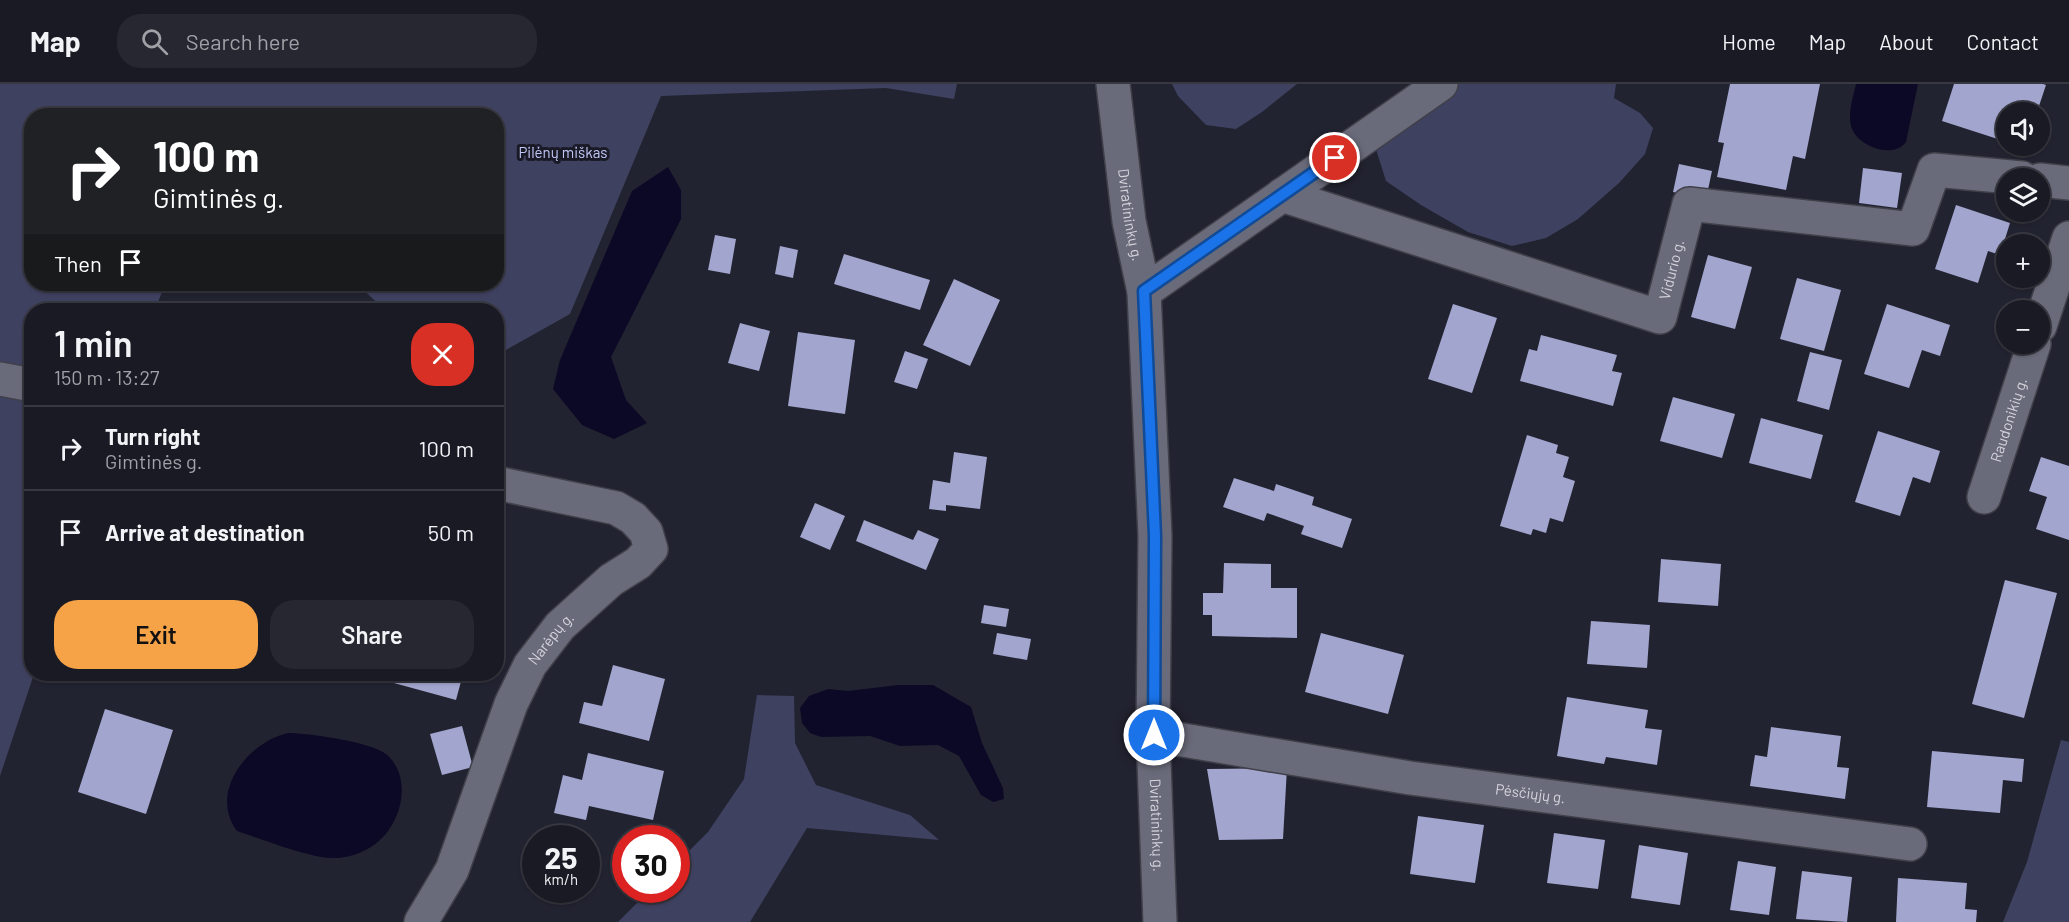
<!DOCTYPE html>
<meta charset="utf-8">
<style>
body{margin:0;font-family:Barlow,sans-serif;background:#272731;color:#f1f3f6;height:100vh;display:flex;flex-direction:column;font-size:22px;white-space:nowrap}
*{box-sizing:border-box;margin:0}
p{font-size:20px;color:#9fa1a6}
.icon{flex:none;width:33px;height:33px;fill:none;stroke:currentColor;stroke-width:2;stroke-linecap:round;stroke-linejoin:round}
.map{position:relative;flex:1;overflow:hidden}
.panel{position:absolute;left:24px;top:219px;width:480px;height:378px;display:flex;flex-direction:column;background:#1a1a24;border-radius:24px;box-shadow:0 2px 4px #0004,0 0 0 2px #383841}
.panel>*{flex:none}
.hud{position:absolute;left:24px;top:24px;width:480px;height:183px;border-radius:24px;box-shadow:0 2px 4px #0004,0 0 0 2px #383841;background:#202124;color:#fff;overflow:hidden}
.controls{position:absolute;left:1996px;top:18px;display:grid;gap:12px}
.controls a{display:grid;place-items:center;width:54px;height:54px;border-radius:50%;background:#1a1a24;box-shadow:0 2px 4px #0004,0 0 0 2px #383841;font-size:30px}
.speed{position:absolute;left:522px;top:741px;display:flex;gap:12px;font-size:30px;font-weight:700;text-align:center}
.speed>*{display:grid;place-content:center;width:78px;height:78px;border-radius:50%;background:#1a1a24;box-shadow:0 2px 4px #0004,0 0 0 2px #383841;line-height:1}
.speed small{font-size:15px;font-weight:400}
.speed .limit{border:9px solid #d22;background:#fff;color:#111}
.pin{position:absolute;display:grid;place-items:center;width:51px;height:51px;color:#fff;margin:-26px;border:3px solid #fff;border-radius:50%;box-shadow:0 2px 6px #0007}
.me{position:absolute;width:66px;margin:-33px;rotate:0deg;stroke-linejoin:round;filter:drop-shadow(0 0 4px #0008)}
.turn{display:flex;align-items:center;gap:21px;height:126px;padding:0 30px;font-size:27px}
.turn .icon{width:78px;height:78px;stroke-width:2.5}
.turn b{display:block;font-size:42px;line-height:51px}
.then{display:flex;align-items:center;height:57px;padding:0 30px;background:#0003;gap:12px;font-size:22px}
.round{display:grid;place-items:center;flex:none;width:63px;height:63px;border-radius:24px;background:#272731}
.overview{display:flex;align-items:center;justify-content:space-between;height:102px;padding:0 30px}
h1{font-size:36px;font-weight:600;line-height:45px}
.action{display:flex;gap:12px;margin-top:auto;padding:12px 30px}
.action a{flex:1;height:69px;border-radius:24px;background:#f5a346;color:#111;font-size:24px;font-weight:600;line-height:69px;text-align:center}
.action a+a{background:#272731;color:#f1f3f6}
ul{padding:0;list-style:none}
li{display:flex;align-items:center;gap:18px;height:84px;padding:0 30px;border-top:2px solid #383841}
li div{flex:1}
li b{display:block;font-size:22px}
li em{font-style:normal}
header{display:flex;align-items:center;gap:36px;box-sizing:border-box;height:84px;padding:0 30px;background:#1a1a24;border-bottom:2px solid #383841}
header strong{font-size:28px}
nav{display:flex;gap:33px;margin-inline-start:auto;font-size:21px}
.search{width:420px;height:54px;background:#272731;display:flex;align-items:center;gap:15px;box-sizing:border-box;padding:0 21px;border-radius:24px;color:#9fa1a6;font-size:22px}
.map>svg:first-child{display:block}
.green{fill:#3f4160}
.water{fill:#0b0926}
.building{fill:#a2a5cd}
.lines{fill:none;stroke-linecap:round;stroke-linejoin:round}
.minor-casing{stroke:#40404a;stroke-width:36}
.minor{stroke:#6a6b7a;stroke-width:33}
.route-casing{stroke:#114b97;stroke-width:15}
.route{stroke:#1a73e8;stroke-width:10}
.labels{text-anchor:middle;stroke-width:6;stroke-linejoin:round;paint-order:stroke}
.park-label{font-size:15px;fill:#c3c8fa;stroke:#191a26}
.street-label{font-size:15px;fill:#d3d4dc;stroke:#191a26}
</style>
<header>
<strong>Map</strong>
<div class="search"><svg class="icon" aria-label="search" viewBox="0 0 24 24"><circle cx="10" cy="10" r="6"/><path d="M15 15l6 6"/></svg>Search here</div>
<nav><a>Home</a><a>Map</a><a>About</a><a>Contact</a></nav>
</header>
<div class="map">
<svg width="2069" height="838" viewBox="0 0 2069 838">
<rect width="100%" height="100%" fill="#222330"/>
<path class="green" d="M0,0H957L954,15L886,4L661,12L570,230L497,271L496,226H385L357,200H496V32H32V200H165L155,226H32V590H34L0,692Z
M1172,0H1297L1262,28L1236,45L1206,41L1178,12Z
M1459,0H1616L1614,14L1640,29L1653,44L1645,70L1619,99L1578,135L1546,154L1512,162L1468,148L1421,121L1386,97L1374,59L1409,38Z
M757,611L794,612L795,659L816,701L910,731L939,756L807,744L750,838H618L650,806H676L677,779L708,748L744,695Z
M2061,656L2069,658V838H2003L2027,778Z"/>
<path class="water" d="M1856,0H1918L1906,58C1894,75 1861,63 1853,47C1846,33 1853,14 1856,0Z
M668,83L681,106V135L611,273L626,316L647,339L614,355L582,341L553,305L560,276L632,107Z
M898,601H933L971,623L982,659L1003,704L1004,715L993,718L981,711L959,672L938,661L900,662L870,652L821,653L810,649L802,639L800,624L809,612L828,605L848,607Z
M288,649C308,649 371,658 386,670C412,692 403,735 380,756C368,767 351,774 334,774C311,775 262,755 237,747C208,708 248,658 288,649Z"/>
<path class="building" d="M1730,0H1820L1805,75L1793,72L1786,106L1717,93L1724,59L1718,58Z
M1954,0H2043L2046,1L2037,28H2007V58L1942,37Z
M1679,80L1712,87L1706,115L1673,108Z
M1863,84L1902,89L1897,124L1859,119Z
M1956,121L2010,139L2000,171L1988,167L1978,199L1935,185Z
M715,151L736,155L730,190L708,186Z
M780,162L798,166L793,194L775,190Z
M844,170L930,196L920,226L834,200Z
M1708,171L1752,183L1735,245L1691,233Z
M1797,194L1841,206L1824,267L1780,255Z
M954,195L1000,216L970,282L923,261Z
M1453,220L1497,234L1472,309L1428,295Z
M1887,220L1950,241L1940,272L1922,266L1909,304L1864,290Z
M740,239L770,247L759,287L728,279Z
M798,248L855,256L845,330L788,322Z
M1541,251L1617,271L1612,287L1622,289L1613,322L1520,297L1529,265L1537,267Z
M905,267L928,275L917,305L894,298Z
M1810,268L1842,276L1829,326L1797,317Z
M1673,313L1735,330L1722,374L1660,357Z
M1761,334L1823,351L1811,395L1749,379Z
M1878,347L1940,367L1930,399L1913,393L1900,432L1855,418Z
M1527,351L1558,361L1556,369L1569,373L1563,393L1575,397L1563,438L1550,434L1546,449L1533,445L1531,451L1500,442Z
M954,368L987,373L980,425L946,421V427L929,425L933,396L950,399Z
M2041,373L2069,382V456L2036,445L2047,413L2029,407Z
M1234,394L1274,407L1276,400L1314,413L1312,421L1352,435L1342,464L1301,450L1304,442L1267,429L1264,437L1223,423Z
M815,419L845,432L830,466L800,453Z
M864,436L913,456L918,446L939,455L926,486L856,457Z
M1661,475L1721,480L1718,522L1658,518Z
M1224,479L1271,480V504H1297V554L1212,552V531H1203V509H1223Z
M2005,496L2057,509L2024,634L1972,620Z
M984,521L1009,525L1006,543L981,539Z
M1591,537L1650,541L1647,584L1587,580Z
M997,549L1031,555L1027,576L993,570Z
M1321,549L1404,571L1388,630L1305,608Z
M613,581L665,595L649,657L579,639L584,618L602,622Z
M361,590H463L456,616Z
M1567,613L1648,626L1645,644L1662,646L1657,681L1606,673L1604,680L1557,672Z
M105,625L173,646L146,730L78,708Z
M462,642L473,683L442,691L430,650Z
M1771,643L1841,652L1837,683L1849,684L1845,715L1750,702L1755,671L1767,673Z
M1932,667L2024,675L2022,698L2003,696L2000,729L1927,723Z
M588,669L664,687L653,736L589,722L586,736L554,729L563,691L582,696Z
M1287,684L1283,755L1219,756L1207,685Z
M1418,732L1484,741L1475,799L1410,790Z
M1554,749L1605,756L1598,805L1547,799Z
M1639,761L1688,769L1680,821L1631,814Z
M1738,777L1776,783L1769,831L1730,826Z
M1802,787L1852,793L1847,838L1796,835Z
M1898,794L1967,799L1965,825L1977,826L1976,838H1896Z"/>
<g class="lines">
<g class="minor-casing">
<g id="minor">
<path id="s1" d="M1113,0L1129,137L1144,208L1155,452L1153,651L1160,838"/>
<path d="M2040,96L2069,99"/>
<path id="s2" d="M1282,111L1660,233L1689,120L1913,145L1934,86L2022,94"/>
<path d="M1144,208L1441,0"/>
<path d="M2040,242L2069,154"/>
<path d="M0,295L32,301"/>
<path id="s3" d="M1984,413L2034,260"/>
<path id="s4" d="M1153,651L1410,694L1910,760"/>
<path id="s5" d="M421,838L452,786L511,620L530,581L560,542L611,496L638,479L651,465L646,448L633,434L616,424L496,399"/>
</g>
</g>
<use href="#minor" class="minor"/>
</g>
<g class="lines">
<g class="route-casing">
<path id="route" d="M1154,651L1155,452L1144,207L1335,74"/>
</g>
<use href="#route" class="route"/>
</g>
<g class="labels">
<g class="park-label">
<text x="563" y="74">Pilėnų miškas</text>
</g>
<g class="street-label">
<text dy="5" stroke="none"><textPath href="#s1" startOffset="132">Dviratininkų g.</textPath></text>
<text dy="5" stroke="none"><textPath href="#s2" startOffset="446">Vidurio g.</textPath></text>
<text dy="5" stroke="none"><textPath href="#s3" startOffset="81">Raudonikių g.</textPath></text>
<text dy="5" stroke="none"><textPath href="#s5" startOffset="314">Narėpų g.</textPath></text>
<text dy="5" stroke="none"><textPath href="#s4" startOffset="382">Pėsčiųjų g.</textPath></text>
<text dy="5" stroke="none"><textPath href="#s1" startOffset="744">Dviratininkų g.</textPath></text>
</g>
</g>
</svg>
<div class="controls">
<a><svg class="icon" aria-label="sound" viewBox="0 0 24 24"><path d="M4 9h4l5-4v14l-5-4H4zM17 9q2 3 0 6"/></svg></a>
<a><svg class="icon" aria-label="layers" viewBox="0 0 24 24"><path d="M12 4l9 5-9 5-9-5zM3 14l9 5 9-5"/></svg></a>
<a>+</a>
<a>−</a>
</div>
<div class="speed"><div>25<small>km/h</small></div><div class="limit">30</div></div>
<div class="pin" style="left:1335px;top:74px;background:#d93025"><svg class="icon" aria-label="arrive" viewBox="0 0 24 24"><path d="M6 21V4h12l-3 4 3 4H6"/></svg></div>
<svg class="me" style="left:1154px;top:651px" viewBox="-20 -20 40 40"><circle r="17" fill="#1a73e8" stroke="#fff" stroke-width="3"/><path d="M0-11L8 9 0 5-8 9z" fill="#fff"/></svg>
<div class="hud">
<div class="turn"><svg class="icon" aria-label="right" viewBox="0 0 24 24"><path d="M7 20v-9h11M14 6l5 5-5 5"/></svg><div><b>100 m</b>Gimtinės g.</div></div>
<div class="then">Then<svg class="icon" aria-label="arrive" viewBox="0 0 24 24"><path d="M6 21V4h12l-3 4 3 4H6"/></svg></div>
</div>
<section class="panel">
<div class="overview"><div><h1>1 min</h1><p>150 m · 13:27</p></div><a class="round" style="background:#d93025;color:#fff"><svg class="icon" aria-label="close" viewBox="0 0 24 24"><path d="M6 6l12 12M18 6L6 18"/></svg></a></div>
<ul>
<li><svg class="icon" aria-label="right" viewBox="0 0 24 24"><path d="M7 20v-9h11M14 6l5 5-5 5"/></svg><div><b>Turn right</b><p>Gimtinės g.</p></div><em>100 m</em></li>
<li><svg class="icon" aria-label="arrive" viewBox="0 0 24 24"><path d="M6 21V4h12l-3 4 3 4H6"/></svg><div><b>Arrive at destination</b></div><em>50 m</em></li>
</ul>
<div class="action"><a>Exit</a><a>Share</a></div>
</section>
</div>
